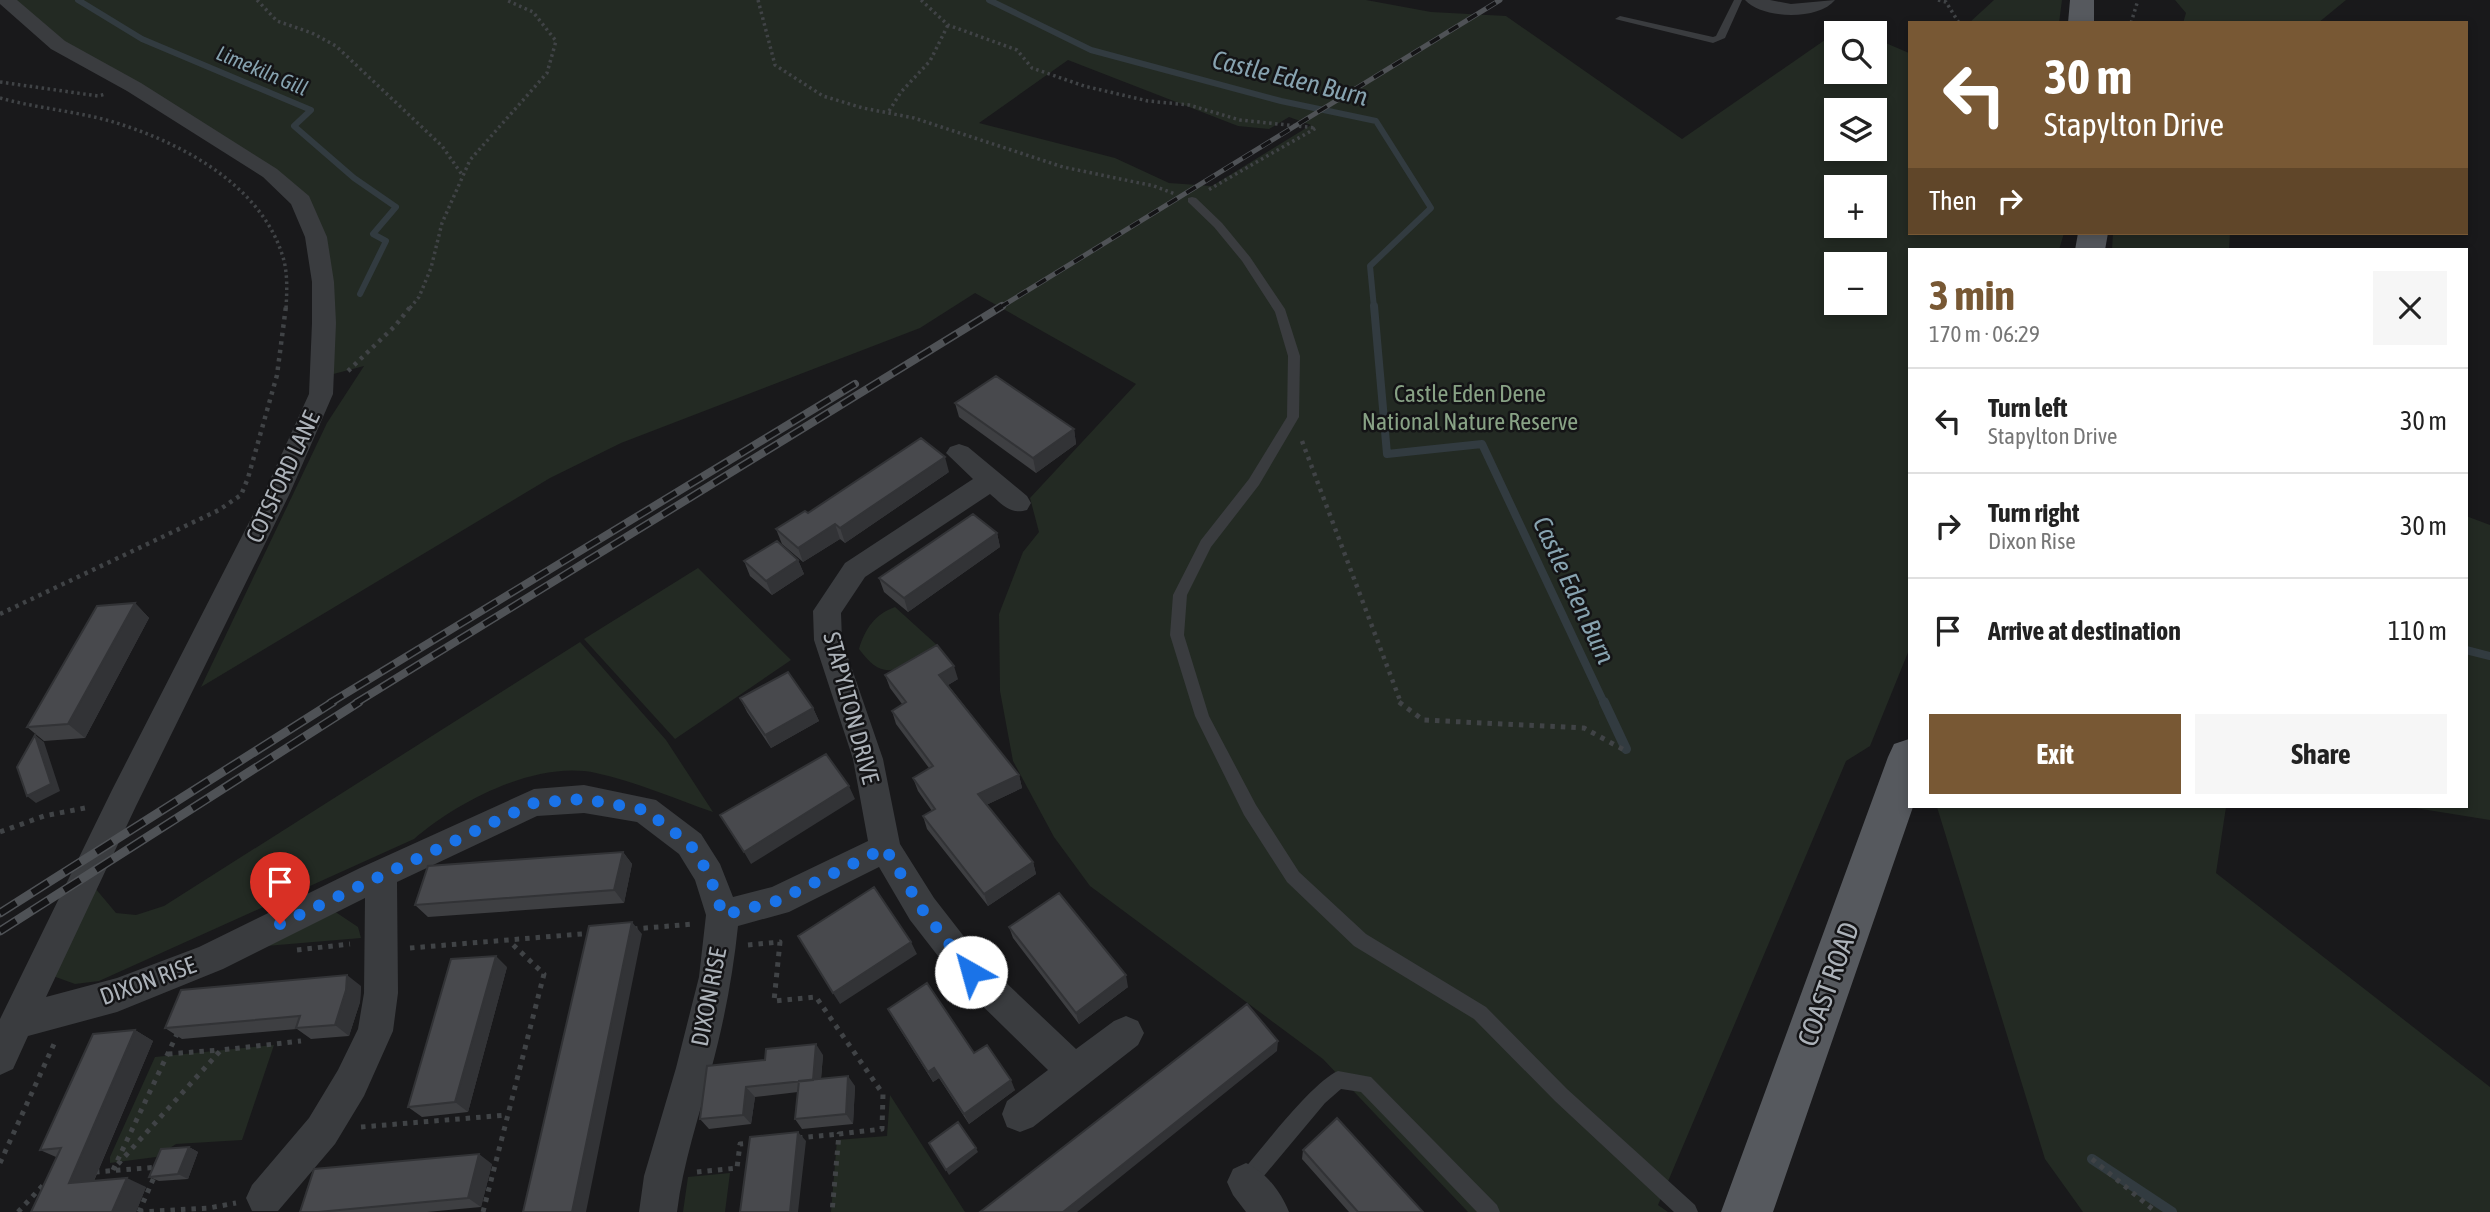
<!DOCTYPE html>
<meta charset="utf-8">
<style>
body{margin:0;font-family:"Asap Condensed",sans-serif;background:#f6f6f6;color:#222;height:100vh;display:flex;flex-direction:column;font-size:26px;white-space:nowrap}
*{box-sizing:border-box;margin:0}
p{font-size:23px;color:#767676}
.icon{flex:none;width:38px;height:38px;fill:none;stroke:currentColor;stroke-width:2;stroke-linecap:round;stroke-linejoin:round}
.map{position:relative;flex:1;overflow:hidden}
.panel{position:absolute;left:1908px;top:248px;width:560px;height:560px;display:flex;flex-direction:column;background:#fff;border-radius:0px;box-shadow:0 4px 10px #0003}
.panel>*{flex:none}
.banner{position:absolute;left:1908px;top:21px;width:560px;height:214px;border-radius:0px;box-shadow:0 4px 10px #0003;background:#785834;color:#fff;overflow:hidden}
.tools{position:absolute;left:1824px;top:21px;display:grid;gap:14px}
.tools a{display:grid;place-items:center;width:63px;height:63px;border-radius:0px;background:#fff;box-shadow:0 4px 10px #0003;font-size:35px}
.pin{position:absolute;display:grid;place-items:center;width:60px;height:60px;color:#fff;margin:-72px -30px;border-radius:50% 50% 50% 0;rotate:-45deg;box-shadow:0 0 7px #0007}
.pin .icon{rotate:45deg}
.me{position:absolute;width:77px;margin:-38px;rotate:322deg;stroke-linejoin:round;filter:drop-shadow(0 0 5px #0008)}
.turn{display:flex;align-items:center;gap:24px;height:147px;padding:0 21px;font-size:32px}
.turn .icon{width:91px;height:91px;stroke-width:2.5}
.turn b{display:block;font-size:49px;line-height:60px}
.then{display:flex;align-items:center;height:66px;padding:0 21px;background:#0003;gap:14px;font-size:26px}
.round{display:grid;place-items:center;flex:none;width:74px;height:74px;border-radius:0px;background:#f6f6f6}
.head{display:flex;align-items:center;justify-content:space-between;height:119px;padding:0 21px}
h1{font-size:42px;font-weight:700;line-height:52px;color:#785834}
.primary-button{display:flex;gap:14px;margin-top:auto;padding:14px 21px}
.primary-button a{flex:1;height:80px;border-radius:0px;background:#785834;color:#fff;font-size:28px;font-weight:700;line-height:80px;text-align:center}
.primary-button a+a{background:#f6f6f6;color:#222}
ul{padding:0;list-style:none}
li{display:flex;align-items:center;gap:21px;height:105px;padding:0 21px;border-top:2px solid #e0e0e0}
li div{flex:1}
li b{display:block;font-size:26px}
li em{font-style:normal}
.map>svg:first-child{display:block}
.green{fill:#232a23;fill-rule:evenodd}
.lines{fill:none;stroke-linecap:round;stroke-linejoin:round}
.stream-far2{stroke:#323b40;stroke-width:6}
.stream-far1{stroke:#323b40;stroke-width:8}
.stream{stroke:#323b40;stroke-width:10}
.path-far2{stroke:#404346;stroke-width:3.5;stroke-dasharray:2.5 3.5;stroke-linecap:butt}
.path-far1{stroke:#404346;stroke-width:4.5;stroke-dasharray:3.5 5;stroke-linecap:butt}
.path{stroke:#404346;stroke-width:5;stroke-dasharray:4.5 6;stroke-linecap:butt}
.service{fill:#3a3c3f;fill-rule:evenodd}
.minor{fill:#3a3c3f;fill-rule:evenodd}
.primary{fill:#56595e;fill-rule:evenodd}
.rail-far2-casing{stroke:#4f5256;stroke-width:5}
.rail-far1-casing{stroke:#4f5256;stroke-width:8}
.rail-casing{stroke:#4f5256;stroke-width:9}
.rail-far2{stroke:#141416;stroke-width:3.5;stroke-dasharray:11;stroke-linecap:butt}
.rail-far1{stroke:#141416;stroke-width:5;stroke-dasharray:15;stroke-linecap:butt}
.rail{stroke:#141416;stroke-width:6;stroke-dasharray:19;stroke-linecap:butt}
.wall{fill:#3e3f42}
.shaded-wall{fill:#323336}
.building{fill:#48494d;stroke:#323336;stroke-width:2}
.route{stroke:#1a73e8;stroke-width:12;stroke-dasharray:0 21.6}
.labels{text-anchor:middle;stroke-width:5;stroke-linejoin:round;paint-order:stroke}
.far-water-label{font-size:21px;font-style:italic;fill:#87a3b0;stroke:#141416}
.park-label{font-size:24px;fill:#88a285;stroke:#141416}
.street-label{font-size:24px;fill:#acb2b9;stroke:#141416}
.water-label{font-size:26px;font-style:italic;fill:#87a3b0;stroke:#141416}
.near-street-label{font-size:28px;fill:#acb2b9;stroke:#141416}
</style>
<div class="map">
<svg width="2490" height="1212" viewBox="0 0 2490 1212">
<rect width="100%" height="100%" fill="#19191b"/>
<path class="green" d="M6,0H1366L1431,12L1506,16L1682,139L1845,26L1863,33H1836V72H1874V38L1909,53V233H2064L2059,250H1909V650L1870,746L1846,761L1658,1205L1668,1212H1468L1323,1059L1090,886L1054,837L1013,761L1000,691L999,614L1023,552L1039,532L1030,498L1136,384L975,293L920,328L621,443L550,478L201,687L327,423L364,366L322,377L324,323L301,201L58,45ZM1068,60L1238,126L1269,129L1289,117L1311,125L1212,186L1169,183L1115,158L979,123ZM1836,110H1874V149H1836ZM1836,187H1874V226H1836ZM1836,264H1874V303H1836Z
M1994,0H2062L2059,23H1969Z
M2175,0H2346L2318,23H2183L2186,13Z
M2113,233H2230L2229,250H2112Z
M2466,516L2490,525V820L2409,807H2466Z
M698,568L791,660L675,739L584,639Z
M895,607L938,646C931,652 923,656 914,661C888,676 877,673 859,649C865,629 875,614 895,607Z
M580,642L666,740L713,812C675,799 635,781 596,773C536,760 457,802 414,839L99,981L75,984L53,976L95,888L116,913L136,915L164,906Z
M1937,807H2226L2216,873L2490,1087V1212H2083L2045,1159Z
M334,911L358,927L361,938L243,948Z
M274,1045L242,1140L176,1144L156,1157L110,1163V1157L155,1057Z
M890,1095L965,1212H831L837,1140L887,1136Z
M730,1173L725,1212H683L688,1177Z"/>
<g class="lines">
<path class="stream-far2" d="M78,0L142,39L311,110L294,126L354,178L396,207L373,234L386,241L360,294
M989,0L1091,50L1281,101L1376,121L1431,208L1370,266L1374,308"/>
<path class="stream-far1" d="M1374,306L1387,454L1482,444L1604,703
M2466,650L2490,656"/>
<path class="stream" d="M1604,702L1626,749
M2092,1159L2172,1212"/>
<path class="path-far2" d="M257,0L277,21L312,33L336,46L442,146L463,176
M758,0L775,65L823,96L863,108L914,118L1063,167L1154,186L1175,194
M921,0L948,25L1017,50L1032,68L1084,86L1148,101L1189,105L1240,120L1316,128L1208,190
M1938,0L1946,2L1959,23
M2131,23L2138,0
M0,82L98,96L106,94
M0,98C36,108 74,111 110,121C178,141 259,183 282,254C288,271 287,291 286,308
M889,111L901,92L930,61L948,25
M410,308L419,297L431,268L442,223L470,160L547,73L556,41L533,12L506,0"/>
<path class="path-far1" d="M348,371L395,326L411,306
M1302,441L1401,703
M0,614L219,510L241,495L248,478L277,375L286,306"/>
<path class="path" d="M1399,702L1423,720L1584,728L1626,751
M0,832L44,816L90,807
M633,929L694,924
M748,945L780,942L774,1001L816,997L883,1094L882,1129L839,1134L832,1212
M410,948L593,933
M297,950L350,944
M168,1054L220,1050
M361,1127L507,1115
M798,1138L839,1134
M2092,1159L2156,1212
M0,1163L54,1044
M118,1164L221,1050L301,1041
M113,1170L178,1032
M95,1172L159,1167
M697,1172L737,1168L740,1144L754,1143
M18,1212L46,1182
M139,1212L155,1175
M139,1212L209,1208L236,1203
M483,1212L544,974L509,941"/>
<path class="service" d="M1734,0H1742L1725,38L1713,43L1615,19L1620,16L1713,37L1716,36Z
M1192,197L1196,198L1222,223L1250,257L1285,309L1300,356L1299,417L1259,485L1211,547L1187,595L1184,635L1209,716L1256,805L1299,872L1366,934L1486,1007L1567,1089L1695,1205L1698,1212H1674L1555,1101L1474,1019L1354,946L1287,882L1244,815L1195,716L1170,635L1173,595L1201,540L1249,479L1287,417L1288,356L1275,312L1242,261L1214,227L1188,202V198Z
M1338,1071L1371,1077L1497,1205L1500,1212H1477L1361,1092L1341,1089L1325,1103L1253,1189L1246,1191L1239,1189L1237,1182L1239,1175C1260,1151 1312,1082 1338,1071Z"/>
<path class="minor" d="M0,0H17L65,41L141,83L277,169L309,196L327,237L334,282L336,323L333,394L290,493L136,806L46,997L117,978L199,947L360,868L534,789L584,785L656,800L701,834L720,864L733,897L772,887L868,841L853,759L814,640L813,611L845,563L973,479L946,453L950,447L959,444L968,447L1027,496L1031,503L1027,510C1010,515 1002,504 990,494L865,577L841,613L842,640L883,759L900,844L934,898L983,961L1076,1049L1114,1021L1126,1016L1138,1021L1144,1033L1138,1045L1033,1127L1020,1132L1007,1127L1002,1114L1007,1101L1048,1070L959,983L910,920L879,867L789,912L738,926C733,975 724,1022 711,1070C699,1117 683,1163 677,1212H639L644,1176L676,1068L699,977L706,915L695,880L679,854L637,822L584,813L537,816L397,882L398,993L393,1031L364,1096L335,1144L278,1211H252L246,1198L252,1185L309,1118L338,1070L358,1029L364,993L365,898L223,969L117,1012L28,1036L13,1069L0,1075V1019L112,790L264,493L309,394L312,323V282L305,237L291,204L263,177L127,91L51,49L0,4Z
M1745,0H1770L1791,4L1835,0C1818,21 1762,19 1745,0Z
M1246,1163C1266,1172 1281,1192 1289,1212H1246L1233,1195L1227,1182L1233,1169Z"/>
<path class="primary" d="M2070,0H2094V23H2068Z
M2078,233H2108L2105,250H2075Z
M1909,739V807H1913L1773,1212H1721L1888,757L1894,744Z"/>
<g class="rail-far2-casing">
<path id="rail-far2" d="M999,308L1500,0"/>
</g>
<g class="rail-far1-casing">
<path id="rail-far1" d="M330,703L855,384
M356,703L1002,306"/>
</g>
<g class="rail-casing">
<path id="rail" d="M0,913L333,702
M0,931L359,702"/>
</g>
<use href="#rail-far2" class="rail-far2"/>
<use href="#rail-far1" class="rail-far1"/>
<use href="#rail" class="rail"/>
</g>
<path class="wall" d="M955,403L1074,429L1076,444L1036,473L959,417Z
M949,472L845,543L840,539L803,562L782,544L776,529L808,513Z
M997,533L1000,547L908,612L884,592L879,578Z
M798,560L804,574L772,595L750,576L744,561Z
M135,603L149,618L85,738L44,741L27,727Z
M885,675L958,679L948,685L1019,775L1022,788L986,805L1033,862L1036,874L988,906L927,829L923,816L932,811L918,791L913,778L929,768L896,724L892,711L902,704L890,688Z
M740,698L813,708L819,721L771,748L747,712Z
M623,852L632,864L624,903L428,917L415,905Z
M1009,927L1128,987L1079,1024L1013,938Z
M507,967L468,1112L422,1117L408,1107Z
M361,986L360,1002L349,1036L311,1039L297,1029L182,1039L165,1028Z
M888,1009L974,1053L1015,1090L969,1124L939,1078L933,1082L894,1020Z
M135,1030L153,1041L94,1181L146,1187L136,1212L56,1157L40,1150Z
M823,1055L821,1079L855,1086L853,1124L802,1129L795,1119L798,1092L755,1097L751,1124L709,1129L700,1119L707,1066Z
M189,1147L198,1152L188,1179L159,1181L149,1177Z
M1303,1150L1423,1212H1349L1302,1159Z
M492,1164L481,1207L427,1212H300Z"/>
<path class="shaded-wall" d="M1074,429L1076,444L1036,473L1033,458Z
M945,457L949,472L845,543L840,528Z
M835,524L840,539L803,562L798,548Z
M997,533L1000,547L908,612L904,598Z
M798,560L804,574L772,595L766,581Z
M135,603L149,618L85,738L68,724Z
M954,666L958,679L943,688L939,675Z
M813,708L819,721L771,748L765,735Z
M35,735L44,742L60,791L36,803L27,796Z
M1019,775L1022,788L982,807L978,794Z
M849,786L855,799L751,864L744,852Z
M623,852L632,864L624,903L614,890Z
M1033,862L1036,874L988,906L984,894Z
M632,922L642,934L586,1212H572Z
M911,942L917,954L840,1004L833,993Z
M496,956L507,967L468,1112L455,1102Z
M347,975L361,986L360,1002L349,1036L335,1025Z
M1126,975L1128,987L1079,1024L1076,1013Z
M135,1030L153,1041L89,1192L69,1183Z
M1278,1041L1277,1051L1077,1212H1063Z
M816,1044L823,1055L820,1090L813,1080Z
M934,1068L939,1078L933,1082L928,1072Z
M848,1076L855,1086L853,1124L846,1114Z
M1011,1080L1015,1090L969,1124L964,1114Z
M746,1087L755,1097L751,1124L743,1115Z
M798,1132L806,1141L798,1212H790Z
M189,1147L198,1152L188,1179L178,1174Z
M976,1148L978,1152L949,1175L946,1170Z
M479,1154L492,1164L481,1207L468,1198Z
M127,1178L146,1187L136,1212H112Z"/>
<path class="building" d="M996,376L1074,429L1033,458L955,403Z
M921,438L945,457L840,528L835,524L798,548L776,529L805,511L808,513Z
M973,514L997,533L904,598L879,578Z
M777,541L798,560L766,581L744,561Z
M135,603L68,724L27,727L97,606Z
M937,645L954,666L939,675L1019,775L978,794L1033,862L984,894L923,816L935,809L913,778L933,766L892,711L906,702L885,675Z
M788,672L813,708L765,735L740,698Z
M35,735L51,784L27,796L17,767Z
M826,754L849,786L744,852L720,815Z
M623,852L614,890L415,905L428,866Z
M874,887L911,942L833,993L798,936Z
M1059,893L1126,975L1076,1013L1009,927Z
M632,922L572,1212H523L589,926Z
M496,956L455,1102L408,1107L451,959Z
M347,975L346,990L335,1025L296,1028L300,1016L165,1028L181,990Z
M927,983L974,1053L987,1045L1011,1080L964,1114L934,1068L928,1072L888,1009Z
M1247,1004L1278,1041L1063,1212H980Z
M135,1030L69,1183L127,1178L112,1212H31L61,1148L40,1150L93,1034Z
M816,1044L813,1080L746,1087L743,1115L700,1119L707,1066L765,1060L766,1049Z
M848,1076L846,1114L795,1119L799,1081Z
M1337,1118L1423,1212H1358L1303,1150Z
M958,1122L976,1148L946,1170L929,1143Z
M798,1132L790,1212H740L750,1137Z
M189,1147L178,1174L149,1177L161,1149Z
M479,1154L468,1198L318,1212H300L314,1169Z"/>
<g class="lines">
<path class="route" d="M280,924L534,803L584,799L645,810L690,844L709,874L723,915L777,901L885,848L922,909L971,972"/>
</g>
<g class="labels">
<g class="far-water-label">
<text transform="translate(262 71) rotate(23)" y="7">Limekiln Gill</text>
</g>
<g class="park-label">
<text x="1470" y="402">Castle Eden Dene<tspan x="1470" dy="28">National Nature Reserve</tspan></text>
</g>
<g class="street-label">
<text transform="translate(283 477) rotate(-65)" y="8">COTSFORD LANE</text>
<text transform="translate(851 708) rotate(75)" y="8">STAPYLTON DRIVE</text>
<text transform="translate(148 981) rotate(-20)" y="8">DIXON RISE</text>
<text transform="translate(709 997) rotate(-79)" y="8">DIXON RISE</text>
</g>
<g class="water-label">
<text transform="translate(1290 78) rotate(14)" y="9">Castle Eden Burn</text>
<text transform="translate(1574 590) rotate(65)" y="9">Castle Eden Burn</text>
</g>
<g class="near-street-label">
<text transform="translate(1828 984) rotate(-70)" y="10">COAST ROAD</text>
</g>
</g>
</svg>
<div class="tools">
<a><svg class="icon" aria-label="search" viewBox="0 0 24 24"><circle cx="10" cy="10" r="6"/><path d="M15 15l6 6"/></svg></a>
<a><svg class="icon" aria-label="layers" viewBox="0 0 24 24"><path d="M12 4l9 5-9 5-9-5zM3 14l9 5 9-5"/></svg></a>
<a>+</a>
<a>−</a>
</div>
<div class="pin" style="left:280px;top:924px;background:#d93025"><svg class="icon" aria-label="arrive" viewBox="0 0 24 24"><path d="M6 21V4h12l-3 4 3 4H6"/></svg></div>
<svg class="me" style="left:971px;top:972px" viewBox="-20 -20 40 40"><circle r="19" fill="#fff"/><path d="M0-13L10 11 0 6-10 11z" fill="#1a73e8"/></svg>
<div class="banner">
<div class="turn"><svg class="icon" aria-label="left" viewBox="0 0 24 24"><path d="M17 20v-9H6M10 6l-5 5 5 5"/></svg><div><b>30 m</b>Stapylton Drive</div></div>
<div class="then">Then<svg class="icon" aria-label="right" viewBox="0 0 24 24"><path d="M7 20v-9h11M14 6l5 5-5 5"/></svg></div>
</div>
<section class="panel">
<div class="head"><div><h1>3 min</h1><p>170 m · 06:29</p></div><a class="round"><svg class="icon" aria-label="close" viewBox="0 0 24 24"><path d="M6 6l12 12M18 6L6 18"/></svg></a></div>
<ul>
<li><svg class="icon" aria-label="left" viewBox="0 0 24 24"><path d="M17 20v-9H6M10 6l-5 5 5 5"/></svg><div><b>Turn left</b><p>Stapylton Drive</p></div><em>30 m</em></li>
<li><svg class="icon" aria-label="right" viewBox="0 0 24 24"><path d="M7 20v-9h11M14 6l5 5-5 5"/></svg><div><b>Turn right</b><p>Dixon Rise</p></div><em>30 m</em></li>
<li><svg class="icon" aria-label="arrive" viewBox="0 0 24 24"><path d="M6 21V4h12l-3 4 3 4H6"/></svg><div><b>Arrive at destination</b></div><em>110 m</em></li>
</ul>
<div class="primary-button"><a>Exit</a><a>Share</a></div>
</section>
</div>
